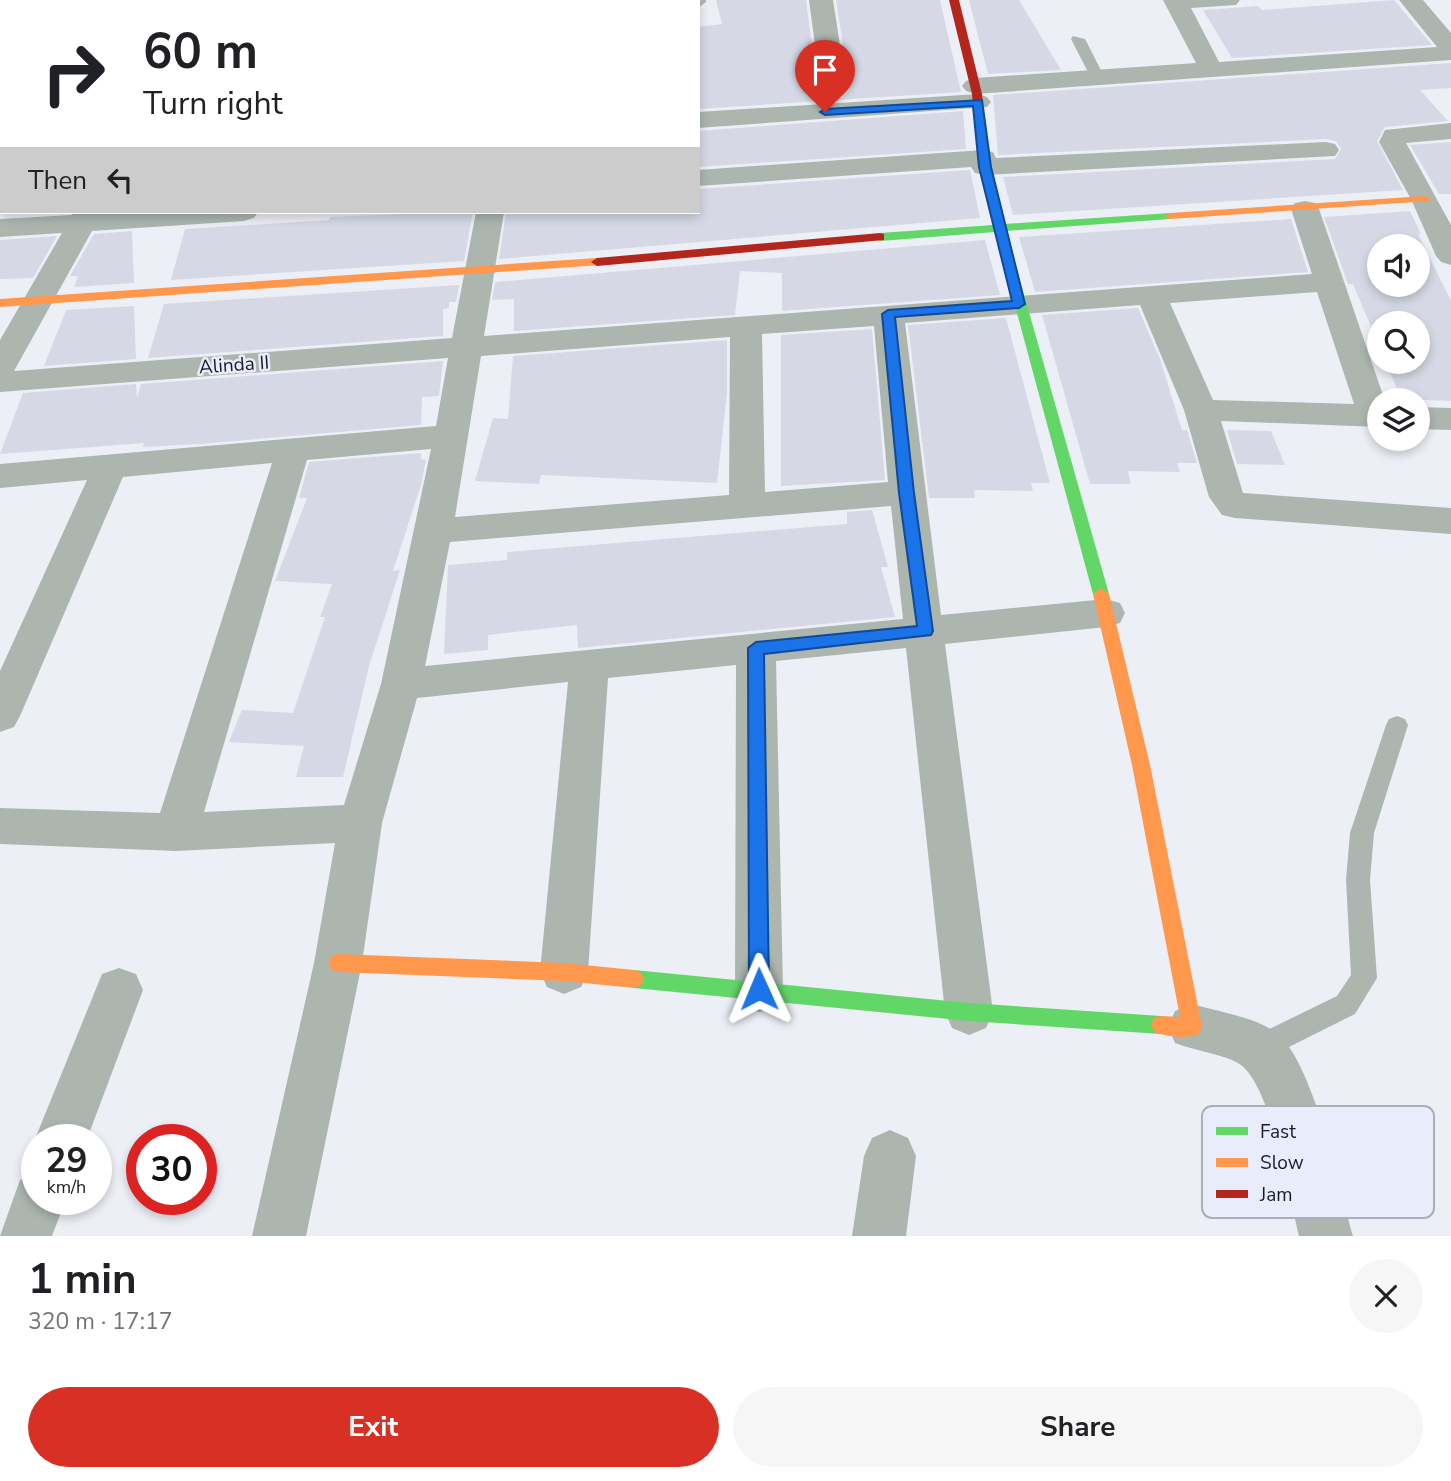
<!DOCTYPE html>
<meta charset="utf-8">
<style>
body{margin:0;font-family:"Nunito Sans",sans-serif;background:#f6f6f6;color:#202124;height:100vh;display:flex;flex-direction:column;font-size:26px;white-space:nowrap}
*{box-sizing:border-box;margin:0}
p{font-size:23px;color:#757577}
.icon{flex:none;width:38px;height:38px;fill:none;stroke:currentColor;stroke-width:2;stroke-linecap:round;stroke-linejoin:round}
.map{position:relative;height:1236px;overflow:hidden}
.details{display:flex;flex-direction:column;background:#fff;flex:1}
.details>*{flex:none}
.guide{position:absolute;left:0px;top:0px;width:700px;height:214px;box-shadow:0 4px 10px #0003;background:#fff;color:#202124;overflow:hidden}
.controls{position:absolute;left:1367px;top:234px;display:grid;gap:14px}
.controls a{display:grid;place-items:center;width:63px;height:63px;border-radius:50%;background:#fff;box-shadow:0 4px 10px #0003;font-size:35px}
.speed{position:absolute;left:21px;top:1124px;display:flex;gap:14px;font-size:35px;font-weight:700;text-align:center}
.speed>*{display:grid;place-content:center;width:91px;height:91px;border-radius:50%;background:#fff;box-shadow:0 4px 10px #0003;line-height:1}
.speed small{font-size:18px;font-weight:400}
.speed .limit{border:10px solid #d22;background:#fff;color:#111}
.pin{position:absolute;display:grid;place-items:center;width:60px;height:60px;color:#fff;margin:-72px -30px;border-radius:50% 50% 50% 0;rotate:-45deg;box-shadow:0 0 7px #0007}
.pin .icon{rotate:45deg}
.me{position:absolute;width:77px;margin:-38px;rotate:359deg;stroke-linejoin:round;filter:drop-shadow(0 0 5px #0008)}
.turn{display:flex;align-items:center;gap:24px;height:147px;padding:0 28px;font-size:32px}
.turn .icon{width:91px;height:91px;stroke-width:2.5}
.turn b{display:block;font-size:49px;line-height:60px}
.then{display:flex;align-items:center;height:66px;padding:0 28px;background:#0003;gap:14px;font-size:26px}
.round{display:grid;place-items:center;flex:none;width:74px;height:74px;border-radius:37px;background:#f6f6f6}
.headline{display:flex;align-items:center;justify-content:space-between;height:119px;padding:0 28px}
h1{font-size:42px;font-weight:700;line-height:52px}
.primary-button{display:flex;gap:14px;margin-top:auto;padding:14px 28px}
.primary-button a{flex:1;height:80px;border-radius:42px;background:#d93025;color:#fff;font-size:28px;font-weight:700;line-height:80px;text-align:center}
.primary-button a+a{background:#f6f6f6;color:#202124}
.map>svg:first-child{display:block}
.building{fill:#d6d9e5;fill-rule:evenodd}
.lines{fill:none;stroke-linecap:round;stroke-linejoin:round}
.lane{fill:#acb6af;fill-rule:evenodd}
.street{fill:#acb6af;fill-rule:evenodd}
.fast{fill:#63d668;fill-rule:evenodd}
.slow{fill:#ff974d;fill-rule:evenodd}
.jam{fill:#b3261e;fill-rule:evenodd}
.route{fill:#1a73e8;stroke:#114b97;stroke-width:2}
.labels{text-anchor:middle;stroke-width:5;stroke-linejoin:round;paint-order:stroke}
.street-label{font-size:19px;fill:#191b28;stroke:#e9ecfa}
.key{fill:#e9ecfa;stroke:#abadbb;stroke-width:2}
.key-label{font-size:19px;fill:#191b28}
</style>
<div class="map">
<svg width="1451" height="1236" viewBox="0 0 1451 1236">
<rect width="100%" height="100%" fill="#edeff6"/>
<path class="building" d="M716,0H806L818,90L825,98H843L850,90L836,0H940L961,92L698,109V27L722,24Z
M969,0H1019L1061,70L988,74Z
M1394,0L1432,45L1232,58L1203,10L1258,6L1262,10Z
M1451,63V88L1420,90L1448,121L1385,127L1377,141L1403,190L1013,215L1003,177L1335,159L1341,149L1336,141L1326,139L998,155L993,95Z
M963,111L966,149L698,167V131Z
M1451,142V194H1439L1410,145Z
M970,170L980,218L499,259L506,212H698V189Z
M1410,211L1421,234H1418L1451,301V401L1401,399L1386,362H1418V324H1379V346L1353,284H1348L1324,217ZM1379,247H1418V285H1379Z
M450,212H473L464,261L171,280L185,229L329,220L330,217Z
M1291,219L1308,272L1035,292L1019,237Z
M132,231L134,283L74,287L78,276H70L94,234Z
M57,236L33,278L0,279V240Z
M985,240L1000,295L782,311V273L740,271L735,315L514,331V299L492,300L495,282Z
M459,285L456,302H449V308L443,309V336L148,358L164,304Z
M134,306L136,359L44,366L66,310Z
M1138,308L1160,359L1182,430H1187L1197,463H1177L1180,472L1128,471L1131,484H1090L1042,315Z
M1006,318L1050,483H1031L1033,491L974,490L975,498H929L908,325Z
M872,329L885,480L781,486V335Z
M727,340V393L717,483L541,475L539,484L475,481L493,418L508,419L513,356Z
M443,361L439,396L422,397L421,425L200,444L143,447L144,443L0,454L23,393L136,384L137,398L141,384Z
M1227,430L1271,431L1285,465L1237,464Z
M421,453V459L426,460L421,485L393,571L400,570L369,666L343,777H296L304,746L229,742L242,710L293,713L325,617H320L332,584L275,581L307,498H299L309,462Z
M872,510L888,567H881L895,617L578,648L577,625L488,635V650L444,654L448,565L507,560V552L847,524V512Z"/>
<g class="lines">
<path class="lane" d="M1073,36L1085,39L1104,76L1102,79L1090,76L1071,39Z
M1397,716L1405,719L1408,725L1374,833L1370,880L1377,978L1355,1014L1269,1057L1259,1061L1249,1057L1246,1048L1249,1039L1337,996L1351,975L1346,880L1350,833L1386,725L1389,719Z"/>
<path class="street" d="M299,0H323L299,2Z
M454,0H478V2H454Z
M570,0H594V2H570Z
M682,0H706V2L698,8V2Z
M809,0H833L847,90L843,95H825L821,90Z
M1163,0H1240L1236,5L1191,8L1219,62L1437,47L1399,0H1423L1451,33V60L975,94L966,91L962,86L966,81L975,78L1196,63Z
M0,16H2V30H0Z
M978,94L987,97L991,102L987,107L698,128V112Z
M1451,123V139L1406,143L1451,225V265L1441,262L1436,256L1411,199L1379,142L1385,130Z
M1326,142L1335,144L1339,150L1335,156L985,175L975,173L971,167L698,186V170L983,150L993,152L996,158Z
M0,154H2V170H0Z
M1305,201L1315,203L1319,209L1385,401H1379V427L1221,421L1243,493L1451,508V534L1235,518L1222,515L1209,497L1184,410L1140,305L905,323L941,615L1106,599L1120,603L1125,613L1120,623L1106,627L945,644L993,1012L986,1028L969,1035L952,1028L945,1012L906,648L776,661L783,990L776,1006L759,1012L742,1006L735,990L736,665L608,678L588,972L581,987L564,994L547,987L540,972L568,682L417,698L382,823L362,963L306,1236H252L314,963L335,843L176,851L0,844V808L160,813L272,463L123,477L20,716L14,727L0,732V671L87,480L0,488V464L436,426L448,358L0,392V340L62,233L0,237V219L72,215L74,212H258L254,218L244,221L92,231L14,371L452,338L476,212H504L484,336L1312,274L1291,209L1295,203ZM1317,292L1354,404L1213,400L1170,303ZM874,326L888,482L765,492L762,334ZM730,337L729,495L455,517L481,356ZM431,449L381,684L344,805L204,812L307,460ZM891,506L903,619L425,666L450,542Z
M1418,407L1451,408V430L1418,429Z
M119,968L136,974L143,990L87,1139H37V1143L35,1139L102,974Z
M1192,1004C1219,1012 1251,1016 1274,1031C1312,1056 1340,1190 1353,1236H1299C1289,1196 1272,1089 1241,1065C1228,1055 1192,1050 1175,1043L1168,1027L1175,1011Z
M890,1130L908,1138L916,1156L906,1236H852L864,1156L872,1138Z
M37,1173V1199H66L52,1236H0L20,1180Z"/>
<path class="fast" d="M981,138L986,141L1004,224L1170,213L1176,216L1170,219L1006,231L1109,594L1101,600L1093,594L995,232L880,241L874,237L880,233L993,225L976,141Z
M634,970L969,1003L1161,1016L1168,1018L1171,1025L1168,1032L1161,1034L969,1021L634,988L627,985L624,979L627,973Z"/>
<path class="slow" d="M1425,196L1431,199L1429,201L1170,219L1164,216L1170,213Z
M597,258L603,262L601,265L0,307V299Z
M1101,588L1109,594L1150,765L1202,1027L1199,1034C1186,1039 1167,1037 1154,1032L1151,1025L1154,1018L1161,1016L1180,1017L1132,765L1093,594Z
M338,954L564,963L634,970L641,973L644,979L641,985L634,988L564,981L338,972L331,969L328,963L331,957Z"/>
<path class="jam" d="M949,0H959L982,94L986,141L981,144L976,141L972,94Z
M880,233L884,234V240L597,266L591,262L597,258Z"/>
</g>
<path class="route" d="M982,100L991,167L1025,304L1019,308L895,317L914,493L933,631L931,635L764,654L769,989L766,996L759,999L752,996L749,989L748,648L756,642L917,626L899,493L882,314L888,310L1012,301L979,167L973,106L825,115L820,112L825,109Z"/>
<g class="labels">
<g class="street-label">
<text transform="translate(234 364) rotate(-4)" y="7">Alinda II</text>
</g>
</g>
<rect x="1202" y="1106" width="232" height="112" rx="10" class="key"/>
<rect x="1216" y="1127" width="32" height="8" fill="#63d668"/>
<rect x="1216" y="1158" width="32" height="9" fill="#ff974d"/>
<rect x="1216" y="1190" width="32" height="8" fill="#b3261e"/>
<g class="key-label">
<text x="1260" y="1138">Fast</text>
<text x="1260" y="1169">Slow</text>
<text x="1260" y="1201">Jam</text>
</g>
</svg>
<div class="controls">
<a><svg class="icon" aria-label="sound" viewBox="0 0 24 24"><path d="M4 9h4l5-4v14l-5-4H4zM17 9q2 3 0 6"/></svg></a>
<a><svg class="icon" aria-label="search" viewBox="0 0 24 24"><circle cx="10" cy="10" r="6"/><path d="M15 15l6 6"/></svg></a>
<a><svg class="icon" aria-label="layers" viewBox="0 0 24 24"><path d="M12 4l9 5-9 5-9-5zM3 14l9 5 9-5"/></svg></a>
</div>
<div class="speed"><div>29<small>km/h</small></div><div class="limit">30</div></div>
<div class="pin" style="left:825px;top:112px;background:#d93025"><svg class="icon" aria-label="arrive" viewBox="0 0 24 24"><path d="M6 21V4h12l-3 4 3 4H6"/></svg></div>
<svg class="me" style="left:759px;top:989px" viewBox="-20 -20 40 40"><path d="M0-17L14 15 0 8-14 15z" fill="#1a73e8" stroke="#fff" stroke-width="4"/></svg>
<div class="guide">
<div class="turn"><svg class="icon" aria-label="right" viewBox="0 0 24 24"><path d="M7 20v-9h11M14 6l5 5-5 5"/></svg><div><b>60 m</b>Turn right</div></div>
<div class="then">Then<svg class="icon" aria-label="left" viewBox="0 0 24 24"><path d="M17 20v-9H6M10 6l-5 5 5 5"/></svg></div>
</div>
</div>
<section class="details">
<div class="headline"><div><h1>1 min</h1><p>320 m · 17:17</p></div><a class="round"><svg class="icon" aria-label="close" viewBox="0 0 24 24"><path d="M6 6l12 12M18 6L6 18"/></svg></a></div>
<div class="primary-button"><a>Exit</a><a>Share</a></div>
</section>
